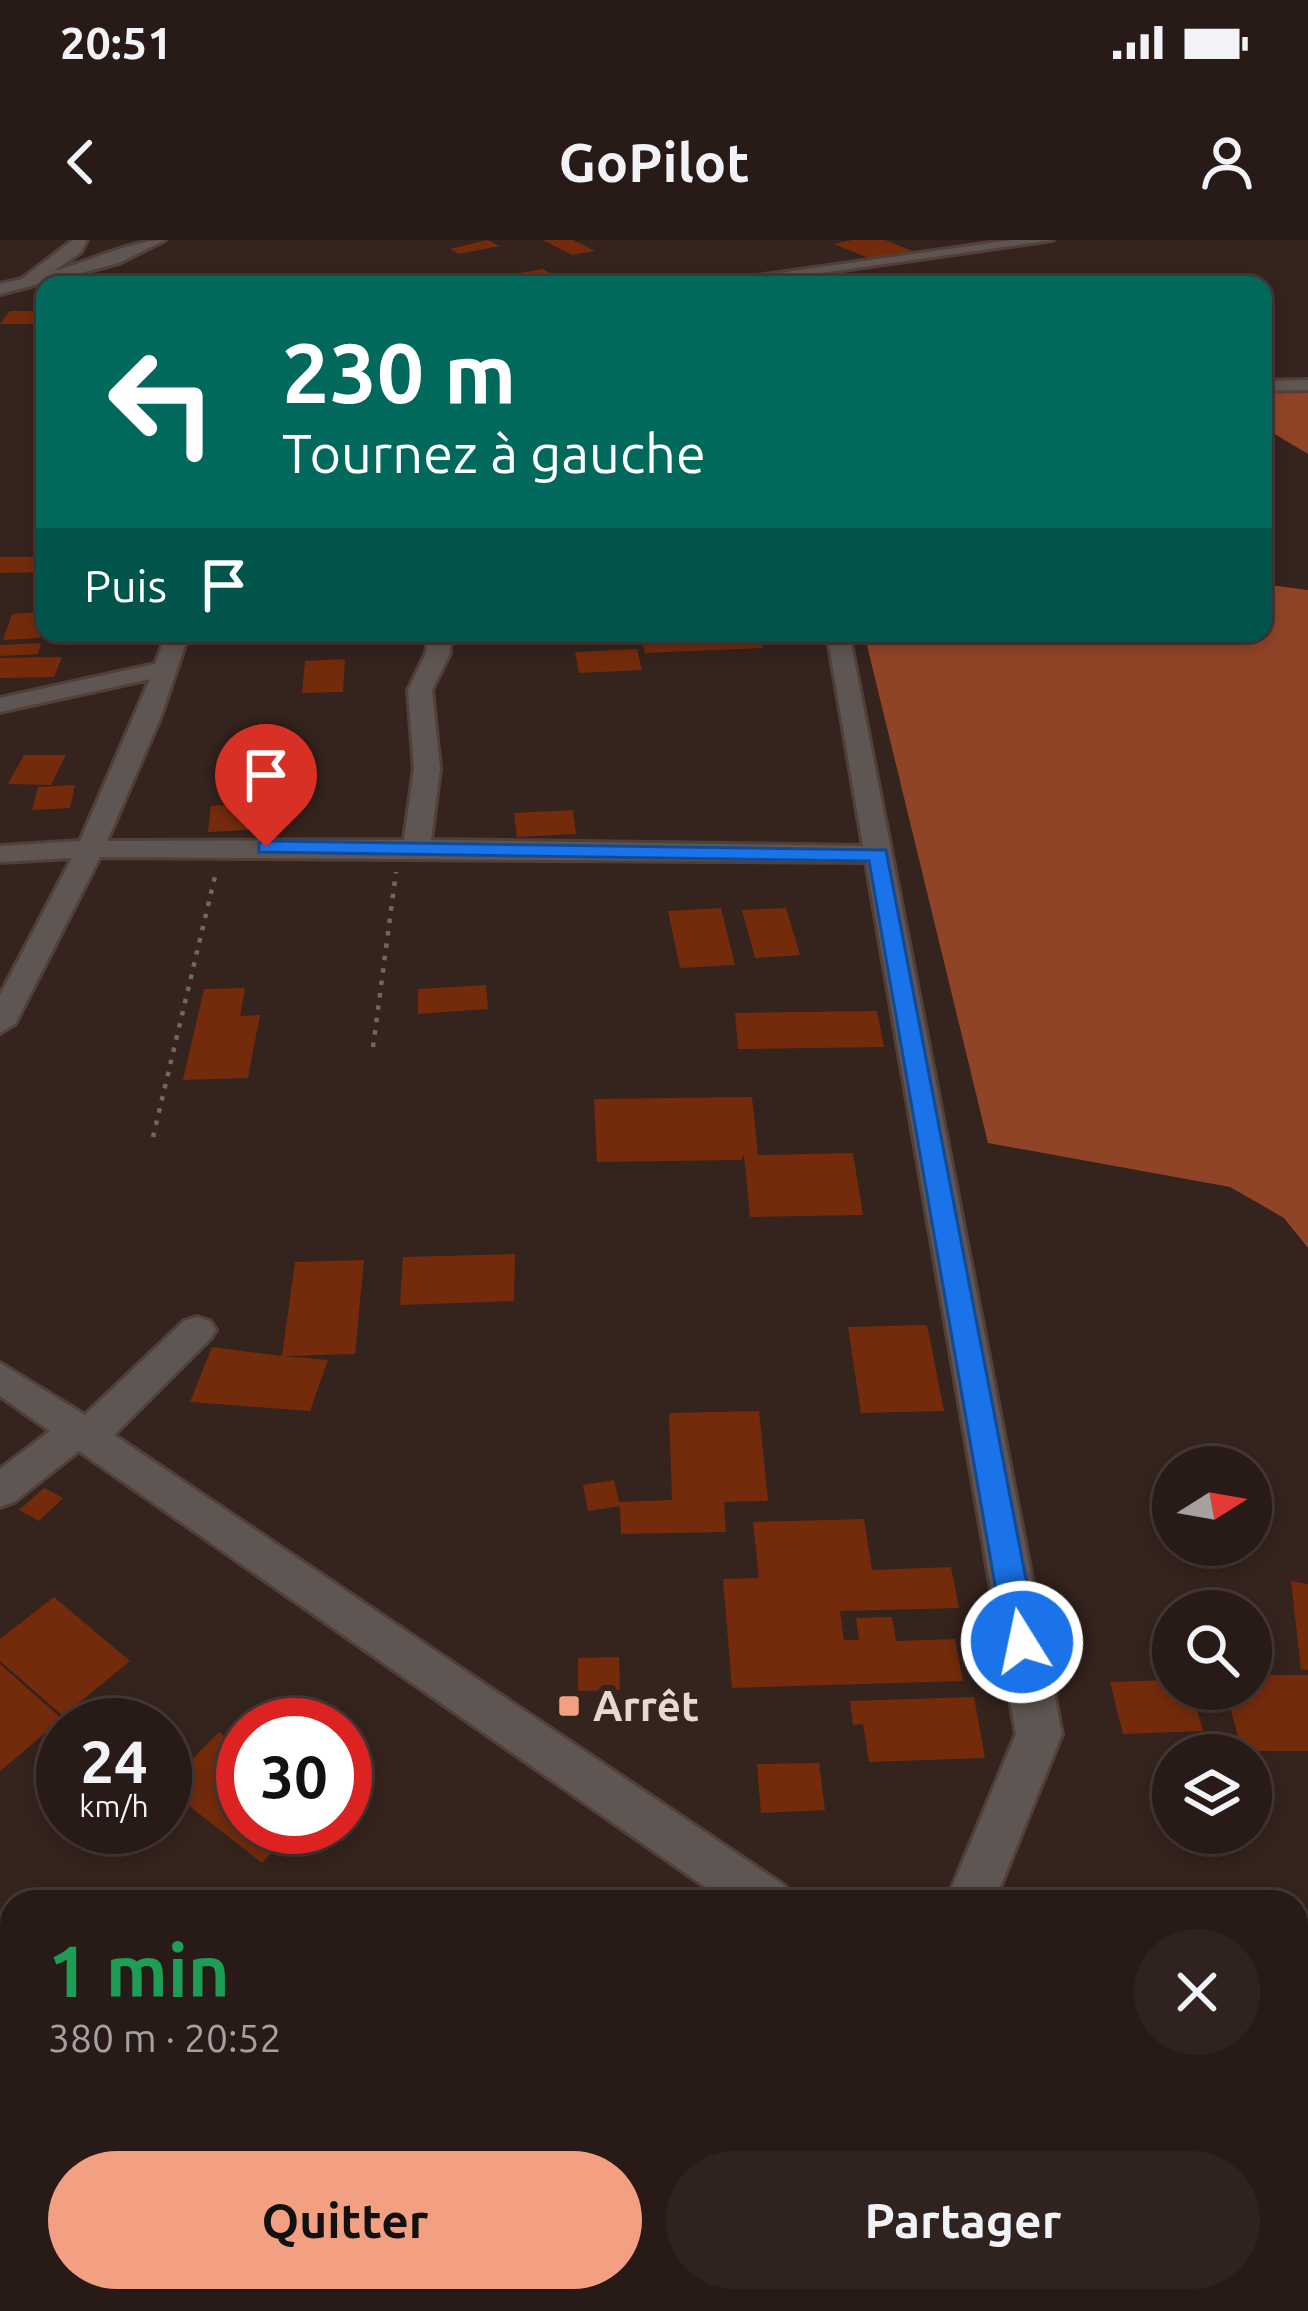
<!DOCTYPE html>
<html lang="fr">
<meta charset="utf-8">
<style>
body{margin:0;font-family:Ubuntu,sans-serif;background:#30231f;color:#f1f3f6;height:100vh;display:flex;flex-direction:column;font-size:45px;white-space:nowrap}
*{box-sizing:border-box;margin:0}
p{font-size:39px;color:#a5a1a1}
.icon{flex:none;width:66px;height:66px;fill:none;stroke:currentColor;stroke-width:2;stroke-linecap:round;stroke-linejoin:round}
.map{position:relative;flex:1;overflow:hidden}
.sheet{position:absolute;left:0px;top:1650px;width:1308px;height:423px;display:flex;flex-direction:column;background:#281a16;border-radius:36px 36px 0 0;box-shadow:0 6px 18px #0003,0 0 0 3px #443835}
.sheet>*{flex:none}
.hud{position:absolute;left:36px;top:36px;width:1236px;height:366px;border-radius:24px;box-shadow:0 6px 18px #0003,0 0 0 3px #443835;background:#00695c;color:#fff;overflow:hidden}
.needle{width:78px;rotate:79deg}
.controls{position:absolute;left:1152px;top:1206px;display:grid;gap:24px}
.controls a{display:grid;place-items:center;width:120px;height:120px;border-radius:50%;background:#281a16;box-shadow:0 6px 18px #0003,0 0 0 3px #443835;font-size:60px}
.speed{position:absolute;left:36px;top:1458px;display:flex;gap:24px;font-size:60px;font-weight:700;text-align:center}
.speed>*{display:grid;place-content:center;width:156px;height:156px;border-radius:50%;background:#281a16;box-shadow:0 6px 18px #0003,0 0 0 3px #443835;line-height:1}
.speed small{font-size:30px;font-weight:400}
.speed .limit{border:18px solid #d22;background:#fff;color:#111}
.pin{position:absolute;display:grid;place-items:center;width:102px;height:102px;color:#fff;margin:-123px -51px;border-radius:50% 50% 50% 0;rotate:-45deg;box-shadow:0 0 12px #0007}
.pin .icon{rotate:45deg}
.me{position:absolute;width:132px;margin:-66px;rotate:350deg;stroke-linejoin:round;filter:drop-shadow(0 0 9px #0008)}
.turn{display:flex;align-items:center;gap:42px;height:252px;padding:0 48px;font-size:54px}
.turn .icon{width:156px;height:156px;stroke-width:2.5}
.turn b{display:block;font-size:84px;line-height:102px}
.then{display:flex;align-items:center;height:114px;padding:0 48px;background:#0003;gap:24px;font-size:45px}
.round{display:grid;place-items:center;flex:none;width:126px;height:126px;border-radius:63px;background:#30231f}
.head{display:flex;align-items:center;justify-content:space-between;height:204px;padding:0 48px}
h1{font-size:72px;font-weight:600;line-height:90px;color:#1e9e55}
.cta{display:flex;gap:24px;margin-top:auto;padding:24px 48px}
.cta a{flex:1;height:138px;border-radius:72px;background:#f3a082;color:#111;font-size:48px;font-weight:600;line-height:138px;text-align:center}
.cta a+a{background:#30231f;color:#f1f3f6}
.status{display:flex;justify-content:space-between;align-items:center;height:84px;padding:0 60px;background:#281a16;direction:ltr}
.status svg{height:33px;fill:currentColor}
header{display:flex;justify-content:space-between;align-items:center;height:156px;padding:0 48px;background:#281a16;font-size:54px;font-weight:600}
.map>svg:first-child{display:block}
.forest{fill:#904427}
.building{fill:#742b0c}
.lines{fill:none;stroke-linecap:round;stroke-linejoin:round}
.street-casing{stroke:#51403a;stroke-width:6}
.path-far1{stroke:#74655f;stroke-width:4.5;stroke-dasharray:4.5 8;stroke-linecap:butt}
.path{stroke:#74655f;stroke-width:9;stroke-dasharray:9 12;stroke-linecap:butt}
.street{fill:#5f5653;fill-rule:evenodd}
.route{fill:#1a73e8;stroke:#114b97;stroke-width:3}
.poi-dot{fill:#f3a082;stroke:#35231d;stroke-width:4.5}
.labels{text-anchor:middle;stroke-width:12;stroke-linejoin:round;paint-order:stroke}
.near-poi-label{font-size:42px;font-weight:bold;fill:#e5d9d4;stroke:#35231d;text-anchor:start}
</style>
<div class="status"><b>20:51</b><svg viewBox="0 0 49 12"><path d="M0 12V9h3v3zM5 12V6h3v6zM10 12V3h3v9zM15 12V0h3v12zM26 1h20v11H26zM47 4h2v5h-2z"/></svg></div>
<header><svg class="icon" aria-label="back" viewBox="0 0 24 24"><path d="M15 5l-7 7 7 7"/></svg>GoPilot<svg class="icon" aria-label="person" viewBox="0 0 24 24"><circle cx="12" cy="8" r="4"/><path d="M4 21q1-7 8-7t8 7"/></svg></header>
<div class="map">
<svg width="1308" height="2071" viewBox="0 0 1308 2071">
<rect width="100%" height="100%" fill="#35231d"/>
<path class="forest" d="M1263,143H1308V214L1263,187Z
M1263,344L1308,350V1008L1284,978L1230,947L988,903L864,393H1263Z"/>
<path class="building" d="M487,0L500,6L459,14L450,9Z
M543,0H573L595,11L572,15Z
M852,0H885L912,11L871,19L834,4Z
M543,29L559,38L517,45L502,36Z
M10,71H45V84H0Z
M45,306V332L0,333V317H41Z
M45,372L40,398L3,400L12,374Z
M640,393H758L763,408L645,413Z
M41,403L38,414L0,416V405Z
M637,409L642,430L579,433L575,412Z
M62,417L54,437L0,438V418Z
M345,419L343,452L302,453L305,421Z
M24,515H66L51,545L8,544Z
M75,545L70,568L32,570L38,547Z
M267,563L265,589L208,592L211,566Z
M573,570L576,594L517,597L514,573Z
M721,668L735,725L680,728L668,671Z
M786,668L800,715L755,718L742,670Z
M486,745L488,769L418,774V749Z
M245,748L240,776L260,775L248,838L183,840L204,749Z
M877,771L884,807L738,809L735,773Z
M752,857L758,915L853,913L863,975L750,977L744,915L741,920L597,922L594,859Z
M515,1014L514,1061L400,1065L403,1017Z
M364,1020L355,1114L282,1116L328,1120L310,1171L190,1162L212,1107L282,1116L295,1022Z
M927,1085L944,1171L861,1173L848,1087Z
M759,1171L768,1261L724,1262L726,1292L621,1294L620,1266L588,1271L583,1245L614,1240L619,1262L672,1260L669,1173Z
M44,1248L63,1258L39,1281L19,1270Z
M864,1279L872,1330L951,1327L959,1368L840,1371L844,1400H859L856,1378L892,1377L896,1401L955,1399L963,1441L732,1448L723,1339L759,1338L753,1282Z
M1291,1341L1308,1344V1430L1301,1429Z
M54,1357L130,1421L63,1476L0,1421V1399Z
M619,1417L620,1450L578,1451V1418Z
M0,1424L62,1479L0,1531Z
M1251,1435H1308V1511H1242L1225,1449H1251Z
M1173,1440V1449H1191L1203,1491L1123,1494L1110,1442Z
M974,1457L985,1518L869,1522L863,1484L853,1485L850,1461Z
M219,1492L243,1510V1587H296L262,1623L165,1547Z
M819,1523L825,1570L761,1573L757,1524Z
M1296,1674L1301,1675L1308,1700V1760H1296Z
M12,1757V1940L0,1954V1770Z
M52,2061H119L129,2071H43Z"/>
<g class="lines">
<g class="street-casing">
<path id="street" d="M73,0H87L81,12L54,31C89,22 132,0 165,0L119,23L0,54V44L22,39Z
M1012,0H1053L738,45H694Z
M1308,140V150L1263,151V141Z
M167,393H189L161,476L107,601L404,600L414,529L408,450L426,413L428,393H450V413L432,450L440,529L431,600L863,606L827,393H849L1062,1494L994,1662H946L1016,1494L866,622L100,617L15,784L0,793V755L72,618L0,622V606L80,601L150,439L0,472V458L155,424Z
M197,1077L210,1081L216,1090L210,1099L114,1195L785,1646L792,1662H727L79,1211L14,1262L0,1267V1229L50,1191L0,1156V1123L85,1175L184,1081Z
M0,1679L12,1684V1736L0,1731Z
M1296,2026L1308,2031V2071H1275L1270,2061H1296Z"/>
</g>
<path class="path-far1" d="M373,807L396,632
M153,897L216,632"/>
<path class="path" d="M731,2071L738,2061"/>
<use href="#street" class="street"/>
</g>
<path class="route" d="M266,601L886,610L1038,1402L1033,1411L1022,1415L1010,1411L1005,1402L869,621L259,612V603Z"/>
<rect class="poi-dot" x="557" y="1454" width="24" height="24" rx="6"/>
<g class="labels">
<g class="near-poi-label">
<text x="593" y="1481">Arrêt</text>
</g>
</g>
</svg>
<div class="controls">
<a><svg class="needle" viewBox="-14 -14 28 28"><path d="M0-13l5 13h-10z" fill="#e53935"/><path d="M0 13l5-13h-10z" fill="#a5a1a1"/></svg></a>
<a><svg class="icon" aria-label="search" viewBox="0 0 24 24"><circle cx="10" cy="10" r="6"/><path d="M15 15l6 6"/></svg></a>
<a><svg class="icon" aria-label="layers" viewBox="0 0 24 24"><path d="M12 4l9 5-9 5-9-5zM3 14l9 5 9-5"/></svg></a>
</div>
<div class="speed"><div>24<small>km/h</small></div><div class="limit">30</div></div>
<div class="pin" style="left:266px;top:607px;background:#d93025"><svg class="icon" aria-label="arrive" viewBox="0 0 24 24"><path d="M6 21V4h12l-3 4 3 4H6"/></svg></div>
<svg class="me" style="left:1022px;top:1402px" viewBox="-20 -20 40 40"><circle r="17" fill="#1a73e8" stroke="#fff" stroke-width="3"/><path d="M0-11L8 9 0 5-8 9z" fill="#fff"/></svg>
<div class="hud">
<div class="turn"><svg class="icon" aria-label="left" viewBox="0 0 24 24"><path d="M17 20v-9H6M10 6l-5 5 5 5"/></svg><div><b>230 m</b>Tournez à gauche</div></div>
<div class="then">Puis<svg class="icon" aria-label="arrive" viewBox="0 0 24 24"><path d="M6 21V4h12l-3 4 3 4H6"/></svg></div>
</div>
<section class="sheet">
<div class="head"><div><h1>1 min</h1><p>380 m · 20:52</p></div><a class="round"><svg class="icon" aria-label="close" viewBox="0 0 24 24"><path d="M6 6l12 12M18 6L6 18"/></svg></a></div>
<div class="cta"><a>Quitter</a><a>Partager</a></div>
</section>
</div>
